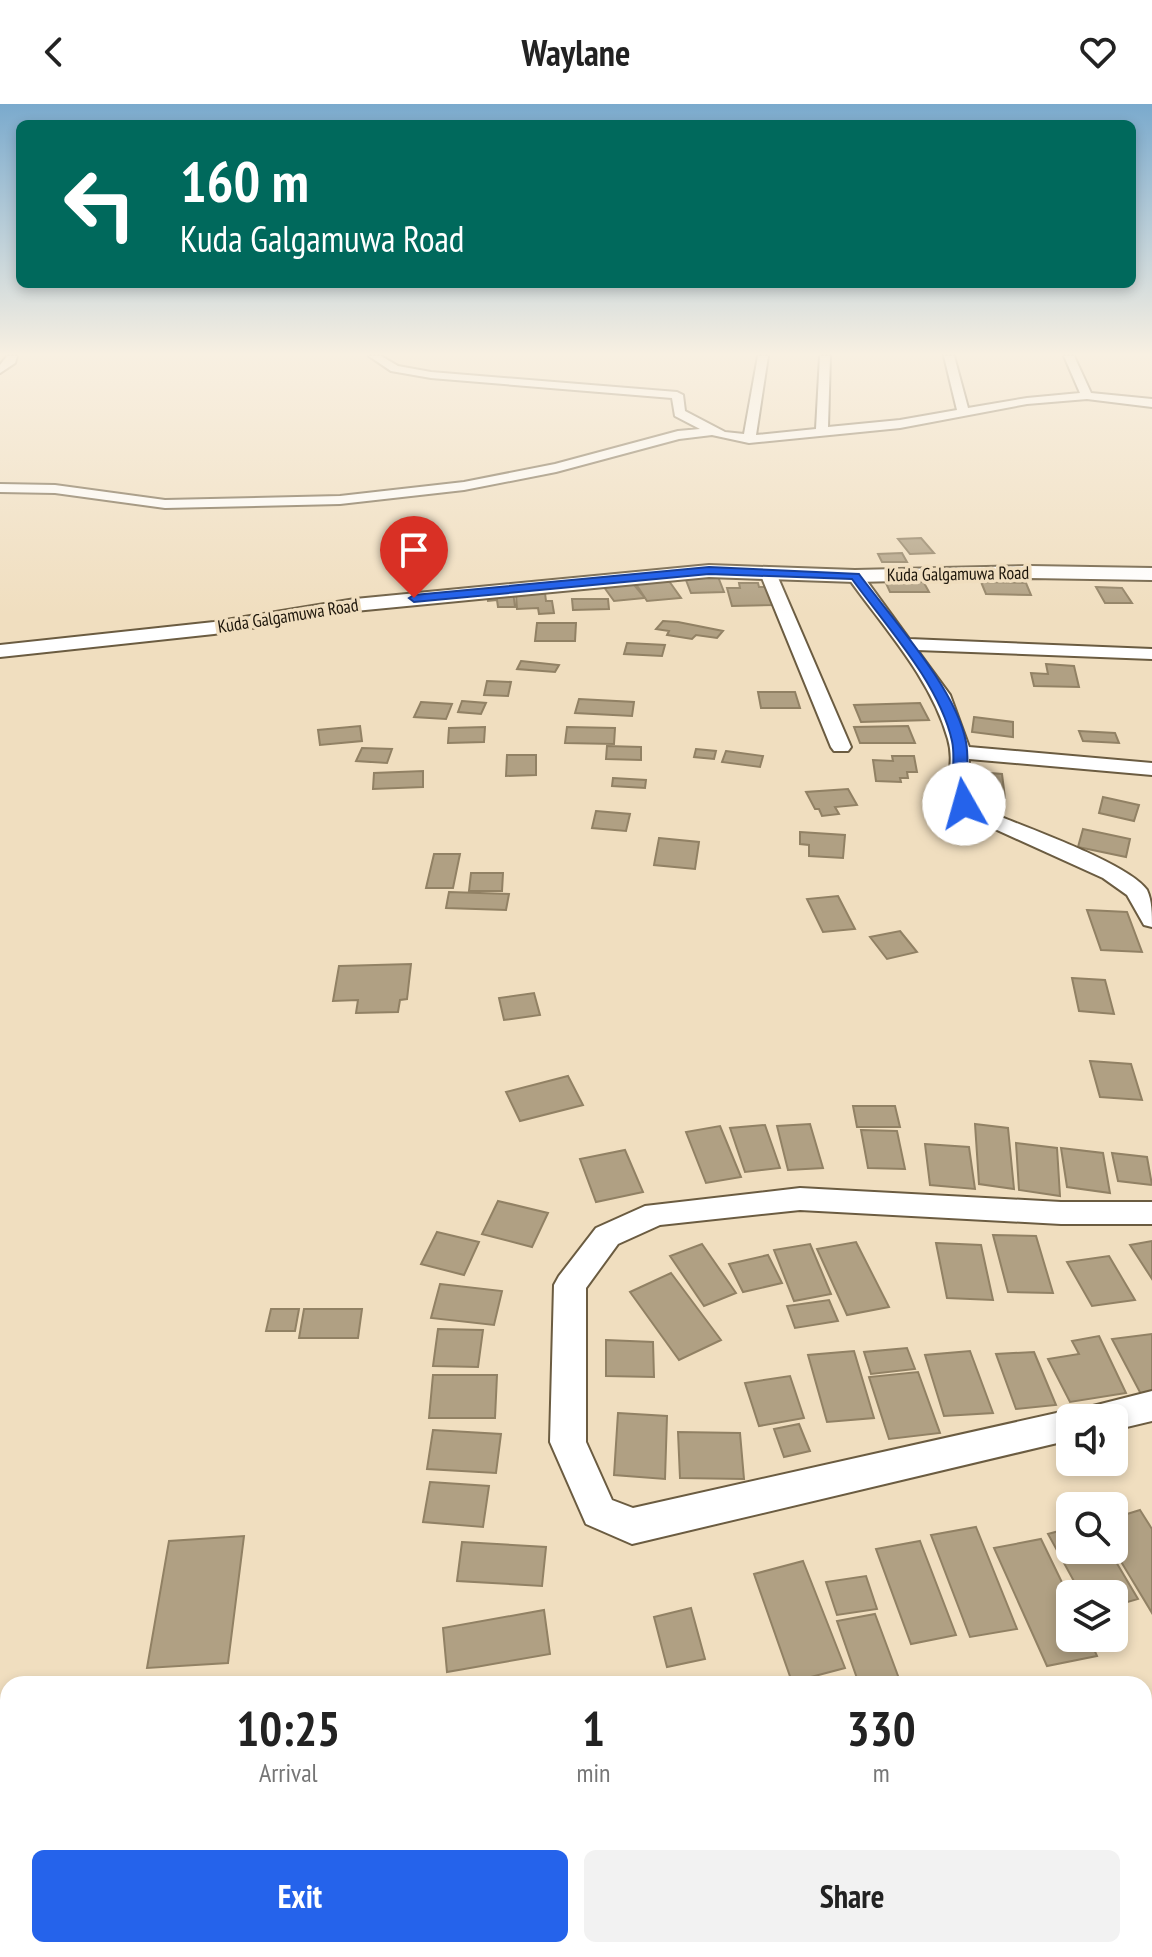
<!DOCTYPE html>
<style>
body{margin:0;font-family:"PT Sans Narrow",sans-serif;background:#f2f2f2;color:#222;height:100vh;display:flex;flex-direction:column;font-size:30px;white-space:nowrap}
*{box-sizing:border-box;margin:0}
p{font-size:26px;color:#767676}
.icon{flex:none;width:44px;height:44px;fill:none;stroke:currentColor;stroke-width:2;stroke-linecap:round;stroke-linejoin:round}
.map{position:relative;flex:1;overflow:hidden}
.side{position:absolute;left:0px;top:1572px;width:1152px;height:282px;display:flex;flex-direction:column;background:#fff;border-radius:24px 24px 0 0;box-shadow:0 4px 12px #0003}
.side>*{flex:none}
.banner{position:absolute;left:16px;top:16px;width:1120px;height:168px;border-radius:12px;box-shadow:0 4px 12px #0003;background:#00695c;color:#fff;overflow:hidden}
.controls{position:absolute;left:1056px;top:1300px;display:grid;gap:16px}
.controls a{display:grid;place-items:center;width:72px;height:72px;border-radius:12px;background:#fff;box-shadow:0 4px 12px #0003;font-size:40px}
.pin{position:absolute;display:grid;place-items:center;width:68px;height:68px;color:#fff;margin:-82px -34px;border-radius:50% 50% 50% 0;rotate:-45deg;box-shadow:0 0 8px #0007}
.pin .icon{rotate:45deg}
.me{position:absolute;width:88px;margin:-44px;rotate:353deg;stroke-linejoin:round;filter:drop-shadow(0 0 6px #0008)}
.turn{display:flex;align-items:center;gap:28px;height:168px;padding:0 32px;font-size:36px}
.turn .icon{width:104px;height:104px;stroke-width:2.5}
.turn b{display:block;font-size:56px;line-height:68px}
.eta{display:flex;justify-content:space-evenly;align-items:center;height:136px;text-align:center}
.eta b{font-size:48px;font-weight:600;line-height:56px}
.primary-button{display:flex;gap:16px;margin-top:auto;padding:16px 32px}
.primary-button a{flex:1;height:92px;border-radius:12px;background:#2563eb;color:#fff;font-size:32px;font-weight:600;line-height:92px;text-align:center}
.primary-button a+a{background:#f2f2f2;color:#222}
header{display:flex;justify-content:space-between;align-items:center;height:104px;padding:0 32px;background:#fff;font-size:36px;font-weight:600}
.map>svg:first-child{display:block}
.building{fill:#b0a083;stroke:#918164;stroke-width:2}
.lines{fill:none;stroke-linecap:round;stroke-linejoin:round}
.minor-casing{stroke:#6b5c41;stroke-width:4}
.tertiary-casing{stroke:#6b5c41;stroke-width:4}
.minor{fill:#fff;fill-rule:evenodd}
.tertiary{fill:#fff;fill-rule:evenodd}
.route{fill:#2563eb;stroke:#184099;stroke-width:2}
.labels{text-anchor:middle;stroke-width:7;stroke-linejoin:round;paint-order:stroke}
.far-street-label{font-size:18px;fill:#1d160b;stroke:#f0debf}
</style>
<header><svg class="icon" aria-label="back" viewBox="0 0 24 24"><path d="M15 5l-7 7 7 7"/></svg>Waylane<svg class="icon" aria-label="heart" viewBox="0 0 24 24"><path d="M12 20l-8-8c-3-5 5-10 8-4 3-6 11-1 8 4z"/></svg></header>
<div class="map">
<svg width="1152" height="1853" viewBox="0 0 1152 1853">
<rect width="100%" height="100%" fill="#f0debf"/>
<path class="building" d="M921,434L934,449L910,450L898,435Z
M902,449L907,458H882L878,450Z
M717,470L724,488L691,489L684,471Z
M630,476L645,494L614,497L604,483Z
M669,477L681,494L647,497L636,480Z
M885,477H923L929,488H890Z
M981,478L1026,479L1031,491L986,490Z
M739,479H758L759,483H769L774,501L732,502L727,484H740Z
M1096,483L1122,484L1132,499H1105Z
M513,487L515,503H498L497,496L488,497L487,488Z
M545,489L546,497H552L554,509L539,510L538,504L517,505L516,490Z
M572,495H608L609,505L573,506Z
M663,517L678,518L723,527L717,534L696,531L692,535L667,531L669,527L656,525Z
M537,519H576L575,537H535Z
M627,539L665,541L662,552L624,550Z
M521,557L559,561L555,568L517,565Z
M1046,560L1074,562L1079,583L1034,582L1031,569L1048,570Z
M487,577L511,578L508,592L484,591Z
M758,588H795L800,604H761Z
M579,595L634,598L632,612L575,609Z
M462,597L486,599L481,610L458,608Z
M421,598L452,600L446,615L414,613Z
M920,599L929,616L861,618L854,601Z
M974,613L1013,618V633L972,628Z
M360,622L362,637L320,641L318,626Z
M908,622L915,639H860L854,623Z
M485,623L484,638L448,639L449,624Z
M567,623L615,624L614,640L565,639Z
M1079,627L1115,629L1119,639L1083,637Z
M607,642L641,643V656L606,655Z
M362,644L392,645L387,659L356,657Z
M696,645L716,647L714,655L694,653Z
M726,647L763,652L760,663L722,658Z
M507,651H536V671L506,672Z
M892,652H914L917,668H907L908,674H900L901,678L876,677L873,656L893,657Z
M423,667V683L373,685L374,669Z
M965,667L1002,670L1005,694L967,691Z
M613,674L646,676L645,684L612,682Z
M848,685L857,701L835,703L839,710L822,712L819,705H815L806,688Z
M1103,693L1139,701L1134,717L1099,709Z
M596,707L630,710L626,727L592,724Z
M1083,725L1130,735L1126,753L1078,743Z
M800,728L845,731L843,754L809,752V741L800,740Z
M659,734L699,738L695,765L654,761Z
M434,750H460L453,784H426Z
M471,769H503L502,787H469Z
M449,788L509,790L506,806L446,804Z
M838,792L855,825L823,828L807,795Z
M1087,806L1127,808L1142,848L1101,846Z
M900,827L917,848L887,855L870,833Z
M411,860L407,895L400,896L398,908L356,909L358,896L333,897L339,862Z
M1072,874L1105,876L1114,910L1079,907Z
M534,889L540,911L504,916L499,894Z
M1090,957L1131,960L1142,996L1100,993Z
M568,972L583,1001L520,1017L506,988Z
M853,1002H895L900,1023H857Z
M810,1020L823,1064L788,1066L777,1022Z
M975,1020L1008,1024L1014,1085L979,1080Z
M765,1021L780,1064L745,1068L730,1024Z
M720,1022L741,1073L706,1079L686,1028Z
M861,1026L897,1027L905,1065L868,1064Z
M1016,1039L1057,1044L1060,1092L1019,1086Z
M925,1040L969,1043L975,1085L930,1081Z
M1061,1044L1103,1049L1110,1089L1067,1083Z
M625,1046L643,1088L596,1098L580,1055Z
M1112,1049L1147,1053L1152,1081L1118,1077Z
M498,1097L548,1109L532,1143L482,1130Z
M437,1128L479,1138L464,1171L421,1160Z
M993,1131L1036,1132L1053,1189L1008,1188Z
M1152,1137V1175L1130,1141Z
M856,1138L889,1203L847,1211L817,1145Z
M936,1139L981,1141L993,1196L947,1194Z
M702,1140L736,1189L704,1202L670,1152Z
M810,1140L831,1190L794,1197L774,1146Z
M768,1151L782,1179L743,1188L729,1160Z
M1109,1152L1135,1196L1092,1202L1067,1158Z
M671,1169L721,1236L679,1256L630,1188Z
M440,1180L502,1187L494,1221L431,1214Z
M829,1196L838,1217L795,1224L787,1202Z
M271,1205H299L295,1227H266Z
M304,1205H362L358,1234H299Z
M438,1225L483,1226L478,1263L433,1262Z
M1152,1230V1293L1143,1294L1112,1235Z
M1099,1232L1126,1289L1070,1298L1048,1255L1079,1250L1072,1237Z
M606,1236L653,1238L654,1273L606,1272Z
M907,1244L915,1265L871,1270L864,1248Z
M854,1247L874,1314L827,1318L808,1251Z
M970,1247L993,1309L944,1312L925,1251Z
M1034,1248L1056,1301L1016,1305L996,1250Z
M918,1268L940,1329L889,1335L869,1273Z
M433,1271H497L495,1314H429Z
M790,1272L804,1314L759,1322L745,1279Z
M618,1309L667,1312L665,1375L614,1371Z
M799,1320L810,1347L784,1353L774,1325Z
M433,1326L501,1330L496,1369L427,1365Z
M678,1328L740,1329L744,1375L680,1374Z
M430,1378L489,1382L483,1423L423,1418Z
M1140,1406L1152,1425V1509L1114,1446V1414Z
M976,1423L1017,1525L970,1533L931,1431Z
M1070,1424V1446H1109L1138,1495L1114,1502V1490H1081L1048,1430Z
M244,1432L228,1559L147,1564L169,1437Z
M1041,1435L1070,1495V1534H1089L1097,1552L1047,1562L994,1444Z
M920,1437L956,1531L911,1540L876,1445Z
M462,1438L546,1443L542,1482L457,1477Z
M803,1457L845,1564L792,1578L754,1470Z
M866,1472L877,1505L837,1511L826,1478Z
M691,1504L705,1555L667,1563L654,1513Z
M544,1506L550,1550L447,1568L443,1524Z
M875,1510L901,1580H859L837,1517Z
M543,1846H619L620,1853H543Z"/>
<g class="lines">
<g class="minor-casing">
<path id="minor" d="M7,252H17L15,259L0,269V261Z
M369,252H381L398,262L431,268L677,288L683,291L685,307L725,328L744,330L758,252H768L756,331L816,325L820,252H830L828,323L900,316L957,306L944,252H954L968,304L1027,294L1080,289L1064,252H1074L1091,289L1152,295V303L1087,295L1027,300L900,324L749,339L712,331L679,335L556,368L464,386L340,400L165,404L55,389L0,388V380L55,381L165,396L340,392L464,378L555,360L678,327L700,325L675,312L672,294L431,274L391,267Z
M768,464L776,469L851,643L848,647H834L831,643L760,469Z
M855,467L861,469L909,535L1152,545V555L917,546L950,591L969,643L1152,659V671L969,655C968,682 965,691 989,708C1024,723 1128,759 1147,786C1152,797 1152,810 1152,823L1144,821L1127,791L1103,774L975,716C930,687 959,673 948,635C931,574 883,523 847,472Z
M800,1084L1061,1098H1152V1120H1061L800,1106L660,1121L618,1140L586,1184V1338L612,1396L633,1404L1070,1306L1084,1313L1089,1303L1152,1287V1317L1114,1326V1314H1070V1336L632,1440L586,1420L550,1338L554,1181L559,1172L596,1124L645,1102Z"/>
</g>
<g class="tertiary-casing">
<path id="tertiary" d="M709,461L855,466L1030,462L1152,464V476L1030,474L855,478L709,473L355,507L214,530L0,553V541L214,518L355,495Z"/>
</g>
<use href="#minor" class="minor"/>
<use href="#tertiary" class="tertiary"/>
</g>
<linearGradient id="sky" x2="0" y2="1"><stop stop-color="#7aaacd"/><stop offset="0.49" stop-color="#f8f0e2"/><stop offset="1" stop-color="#f8f0e2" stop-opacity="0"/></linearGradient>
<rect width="1152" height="511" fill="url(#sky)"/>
<path class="route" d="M709,463L859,470C892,515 956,584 966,638C970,659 964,678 971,700L969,703H958C947,681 957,660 952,637C939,579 886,522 852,475L709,470L414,498L409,494L414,491Z"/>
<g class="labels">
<g class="far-street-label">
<text transform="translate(958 470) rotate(-1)" y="6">Kuda Galgamuwa Road</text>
<text transform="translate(288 512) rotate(-9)" y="6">Kuda Galgamuwa Road</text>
</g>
</g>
</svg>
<div class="controls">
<a><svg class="icon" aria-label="sound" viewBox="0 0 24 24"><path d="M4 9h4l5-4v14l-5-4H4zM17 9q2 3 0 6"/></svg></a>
<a><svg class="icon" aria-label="search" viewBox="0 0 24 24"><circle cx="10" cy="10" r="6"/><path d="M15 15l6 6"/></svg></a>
<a><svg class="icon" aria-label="layers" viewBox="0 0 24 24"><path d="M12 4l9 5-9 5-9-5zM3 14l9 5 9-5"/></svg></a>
</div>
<div class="pin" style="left:414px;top:494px;background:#d93025"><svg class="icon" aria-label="arrive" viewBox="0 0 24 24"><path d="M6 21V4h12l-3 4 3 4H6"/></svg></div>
<svg class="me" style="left:964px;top:700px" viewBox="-20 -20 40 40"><circle r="19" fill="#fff"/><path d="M0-13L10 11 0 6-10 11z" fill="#2563eb"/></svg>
<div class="banner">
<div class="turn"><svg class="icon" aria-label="left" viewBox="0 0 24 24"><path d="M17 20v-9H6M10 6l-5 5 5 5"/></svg><div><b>160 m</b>Kuda Galgamuwa Road</div></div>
</div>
<section class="side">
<div class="eta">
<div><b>10:25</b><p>Arrival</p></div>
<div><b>1</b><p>min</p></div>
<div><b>330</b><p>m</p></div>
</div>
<div class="primary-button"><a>Exit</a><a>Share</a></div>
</section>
</div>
